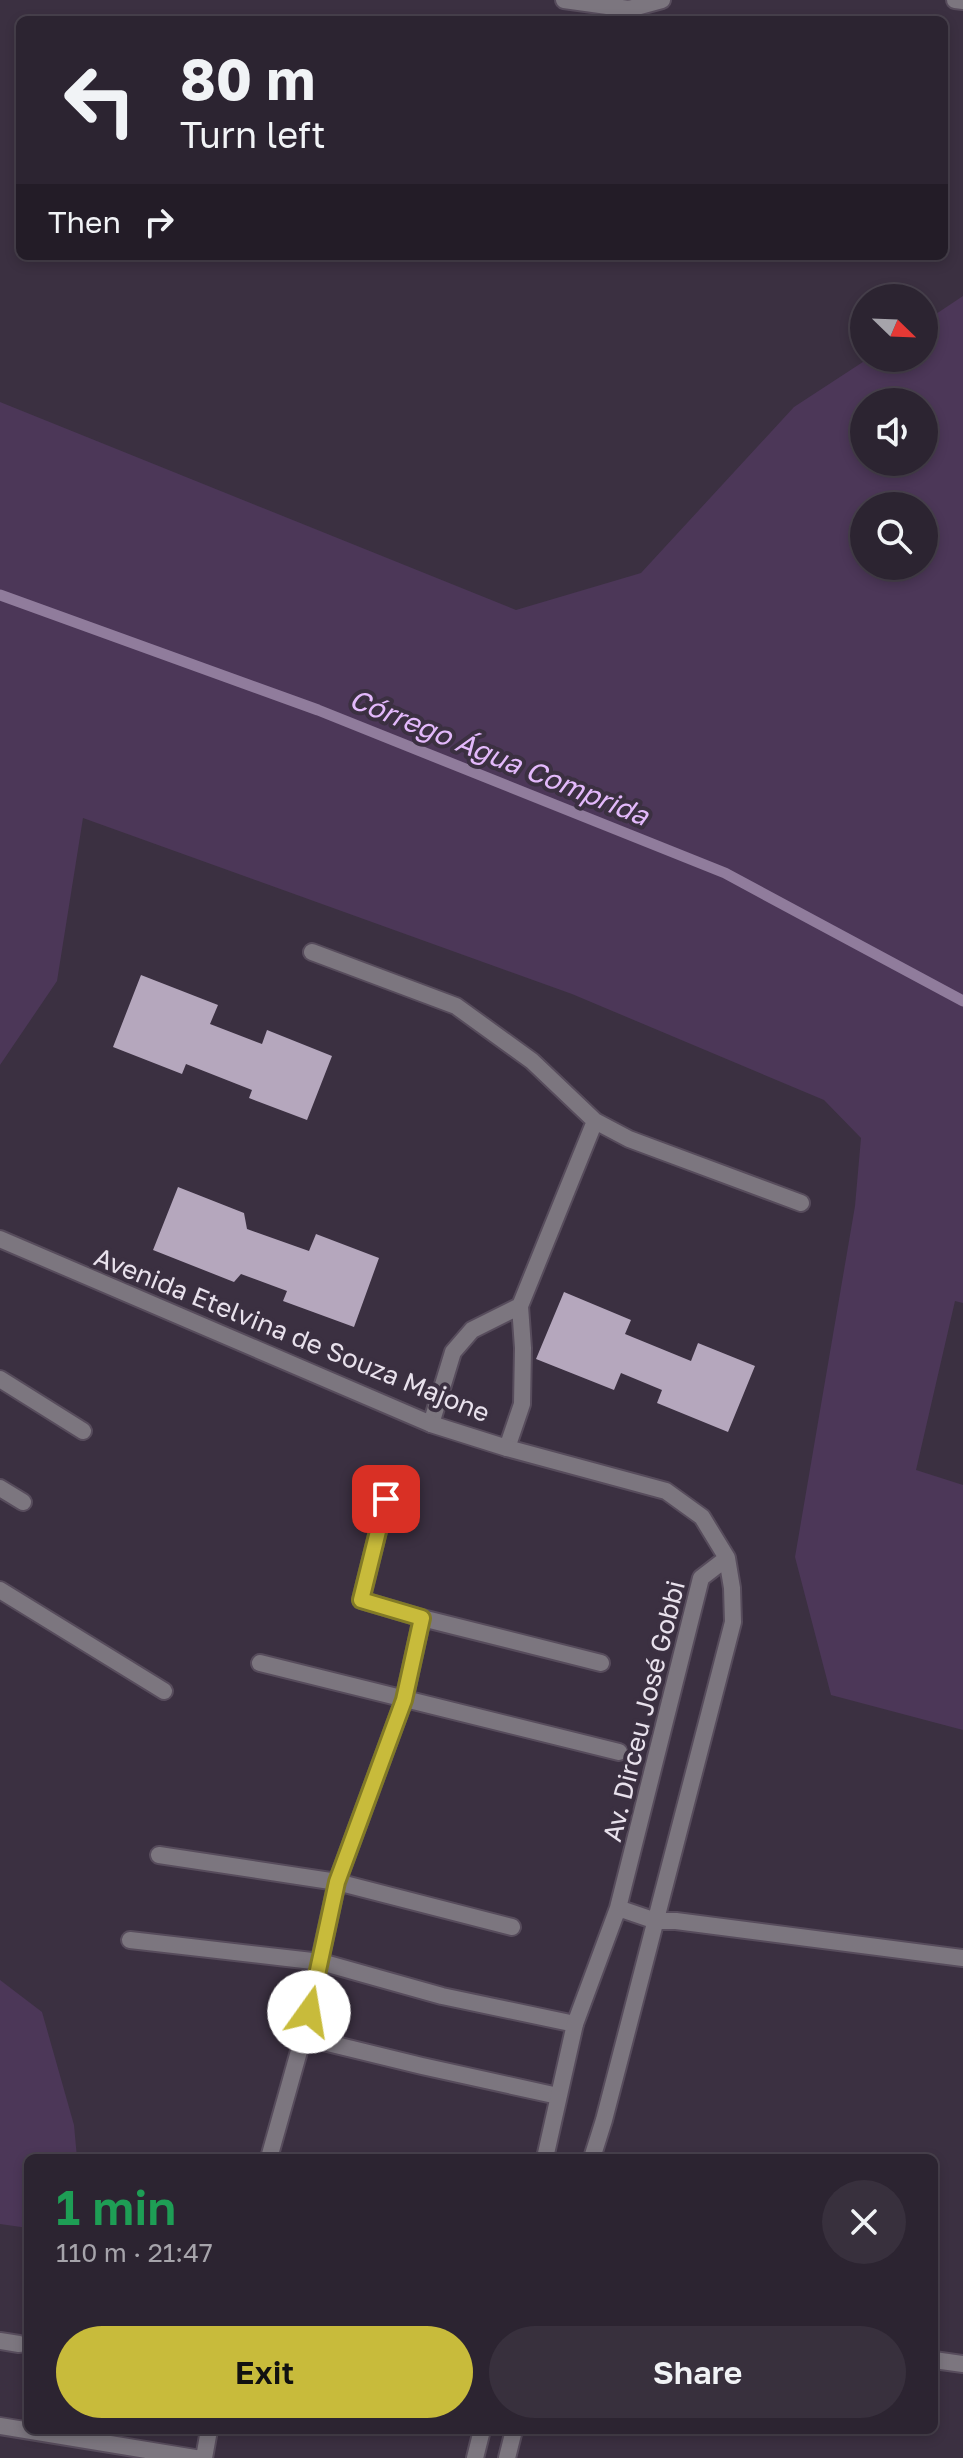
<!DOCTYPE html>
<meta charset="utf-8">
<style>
body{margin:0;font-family:"Golos Text",sans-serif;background:#38303d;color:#f1f3f6;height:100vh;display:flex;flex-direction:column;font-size:30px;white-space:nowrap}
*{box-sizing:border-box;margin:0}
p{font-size:26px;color:#a6a4ab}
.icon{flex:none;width:44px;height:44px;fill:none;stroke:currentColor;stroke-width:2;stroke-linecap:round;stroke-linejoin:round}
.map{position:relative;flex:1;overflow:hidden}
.side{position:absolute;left:24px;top:2154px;width:914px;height:280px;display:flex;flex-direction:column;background:#2c2431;border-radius:12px;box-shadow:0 4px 12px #0003,0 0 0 2px #48414d}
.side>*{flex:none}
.hud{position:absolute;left:16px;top:16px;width:932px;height:244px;border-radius:12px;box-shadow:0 4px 12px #0003,0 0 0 2px #48414d;background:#2c2431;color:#f1f3f6;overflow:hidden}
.needle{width:52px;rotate:113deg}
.controls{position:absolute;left:850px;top:284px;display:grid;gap:16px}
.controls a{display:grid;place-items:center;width:88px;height:88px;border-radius:50%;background:#2c2431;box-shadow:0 4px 12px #0003,0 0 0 2px #48414d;font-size:40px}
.pin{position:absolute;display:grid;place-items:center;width:68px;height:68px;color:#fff;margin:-34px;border-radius:16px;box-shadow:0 4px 12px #0006}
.me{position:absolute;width:88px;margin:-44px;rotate:13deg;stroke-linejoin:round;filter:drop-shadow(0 0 6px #0008)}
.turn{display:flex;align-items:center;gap:28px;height:168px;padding:0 32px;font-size:36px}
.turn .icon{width:104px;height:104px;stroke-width:2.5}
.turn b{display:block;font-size:56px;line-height:68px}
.then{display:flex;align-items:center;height:76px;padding:0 32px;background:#0003;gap:16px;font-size:30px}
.round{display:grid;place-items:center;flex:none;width:84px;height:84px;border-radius:42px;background:#38303d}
.overview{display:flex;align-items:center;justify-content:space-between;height:136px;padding:0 32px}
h1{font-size:48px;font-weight:600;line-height:60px;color:#1e9e55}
.cta{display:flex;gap:16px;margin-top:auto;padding:16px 32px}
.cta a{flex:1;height:92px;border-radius:48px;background:#c8bb3b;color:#111;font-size:32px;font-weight:600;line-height:92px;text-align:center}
.cta a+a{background:#38303d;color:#f1f3f6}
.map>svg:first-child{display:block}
.green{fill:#4c3758;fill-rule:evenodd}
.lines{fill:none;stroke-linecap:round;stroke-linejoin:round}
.stream{stroke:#907c9c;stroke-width:11}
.building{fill:#b5a7bd}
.lane-casing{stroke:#574c5c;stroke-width:20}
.street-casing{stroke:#574c5c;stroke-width:20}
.lane{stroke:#7c767f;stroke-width:16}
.street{stroke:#7c767f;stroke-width:16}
.route-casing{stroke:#827a26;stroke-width:20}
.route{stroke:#c8bb3b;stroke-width:14}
.labels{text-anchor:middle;stroke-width:8;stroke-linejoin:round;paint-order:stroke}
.street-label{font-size:26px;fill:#e8e1ec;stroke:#3b3041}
.water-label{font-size:28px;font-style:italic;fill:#e3b9fb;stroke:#3b3041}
</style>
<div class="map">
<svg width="963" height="2458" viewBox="0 0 963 2458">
<rect width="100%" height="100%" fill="#3b3041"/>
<path class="green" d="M963,296V1303L955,1301L916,1470L963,1485V1730L831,1695L795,1557L855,1206L861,1138L824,1100L572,994L83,818L57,981L0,1065V402L516,610L641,573L794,407L869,358H924V322ZM864,402H924V462H864ZM864,506H924V566H864Z
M0,1980L42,2012L74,2125L77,2158H28V2228L0,2224Z"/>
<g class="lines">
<path class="stream" d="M0,595L318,710L725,873L963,1001"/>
</g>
<path class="building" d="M141,975L218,1005L210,1024L262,1044L267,1030L332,1056L307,1120L249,1098L252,1090L186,1064L182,1074L113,1047Z
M178,1187L244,1213L247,1229L309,1251L316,1234L379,1258L354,1327L283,1301L287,1291L241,1274L234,1282L153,1250Z
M564,1292L631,1320L625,1334L691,1361L698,1343L755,1366L728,1432L657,1403L662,1390L621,1373L614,1390L536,1359Z"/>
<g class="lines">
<g class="lane-casing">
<path id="lane" d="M312,952L456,1006L532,1061L595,1121L629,1139L801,1203
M0,1379L83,1431
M431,1424L453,1352L472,1330L520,1306
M507,1448L522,1404L523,1348L520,1306L595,1121
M0,1488L23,1502
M386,1499L361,1600L422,1618L601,1663
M0,1590L164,1691
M260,1663L619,1752
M159,1855L337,1882L512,1927
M130,1940L321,1962L442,1996L575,2024
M303,2037L422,2066L558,2096
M269,2158L303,2037L337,1882L404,1700L422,1618
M0,2341L19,2344
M0,2426L195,2458
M204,2458L209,2430"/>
</g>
<g class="street-casing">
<path id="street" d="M564,0L629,9L662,0
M955,0L963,1
M0,1239L431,1424L507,1448L666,1491L702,1517L727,1558L732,1588L733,1622L604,2120L592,2158
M618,1908L656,1921H676L963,1958
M545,2158L575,2024L618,1908L701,1578L727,1558
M934,2360L963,2364
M475,2458L482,2430
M507,2458L514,2430"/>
</g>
<use href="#lane" class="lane"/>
<use href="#street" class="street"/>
</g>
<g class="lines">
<g class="route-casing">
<path id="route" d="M309,2012L337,1882L404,1700L422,1618L361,1600L386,1499"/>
</g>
<use href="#route" class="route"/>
</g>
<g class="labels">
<g class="street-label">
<text transform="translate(292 1335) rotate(22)" y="9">Avenida Etelvina de Souza Majone</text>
<text transform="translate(644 1711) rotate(-76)" y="9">Av. Dirceu José Gobbi</text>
</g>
<g class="water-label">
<text transform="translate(499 757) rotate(22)" y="10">Córrego Água Comprida</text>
</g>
</g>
</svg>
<div class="controls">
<a><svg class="needle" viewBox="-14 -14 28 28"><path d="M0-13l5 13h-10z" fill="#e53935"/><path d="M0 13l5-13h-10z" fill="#a6a4ab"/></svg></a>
<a><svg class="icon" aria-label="sound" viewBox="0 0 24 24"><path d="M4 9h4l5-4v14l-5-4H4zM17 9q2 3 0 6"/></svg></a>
<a><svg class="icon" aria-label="search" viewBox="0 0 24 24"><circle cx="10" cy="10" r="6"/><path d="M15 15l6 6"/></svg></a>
</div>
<div class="pin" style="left:386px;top:1499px;background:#d93025"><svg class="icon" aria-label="arrive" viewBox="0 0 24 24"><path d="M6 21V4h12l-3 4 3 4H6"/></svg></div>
<svg class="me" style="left:309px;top:2012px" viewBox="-20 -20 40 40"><circle r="19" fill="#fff"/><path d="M0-13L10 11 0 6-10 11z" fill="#c8bb3b"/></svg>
<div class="hud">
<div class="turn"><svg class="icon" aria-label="left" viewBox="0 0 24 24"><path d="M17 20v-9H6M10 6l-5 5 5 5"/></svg><div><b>80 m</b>Turn left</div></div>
<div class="then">Then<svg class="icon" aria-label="right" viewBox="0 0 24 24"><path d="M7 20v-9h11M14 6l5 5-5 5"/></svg></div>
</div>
<section class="side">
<div class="overview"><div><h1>1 min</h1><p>110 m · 21:47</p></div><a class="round"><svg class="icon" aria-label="close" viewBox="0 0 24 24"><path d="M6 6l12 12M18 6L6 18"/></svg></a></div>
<div class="cta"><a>Exit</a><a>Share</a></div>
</section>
</div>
